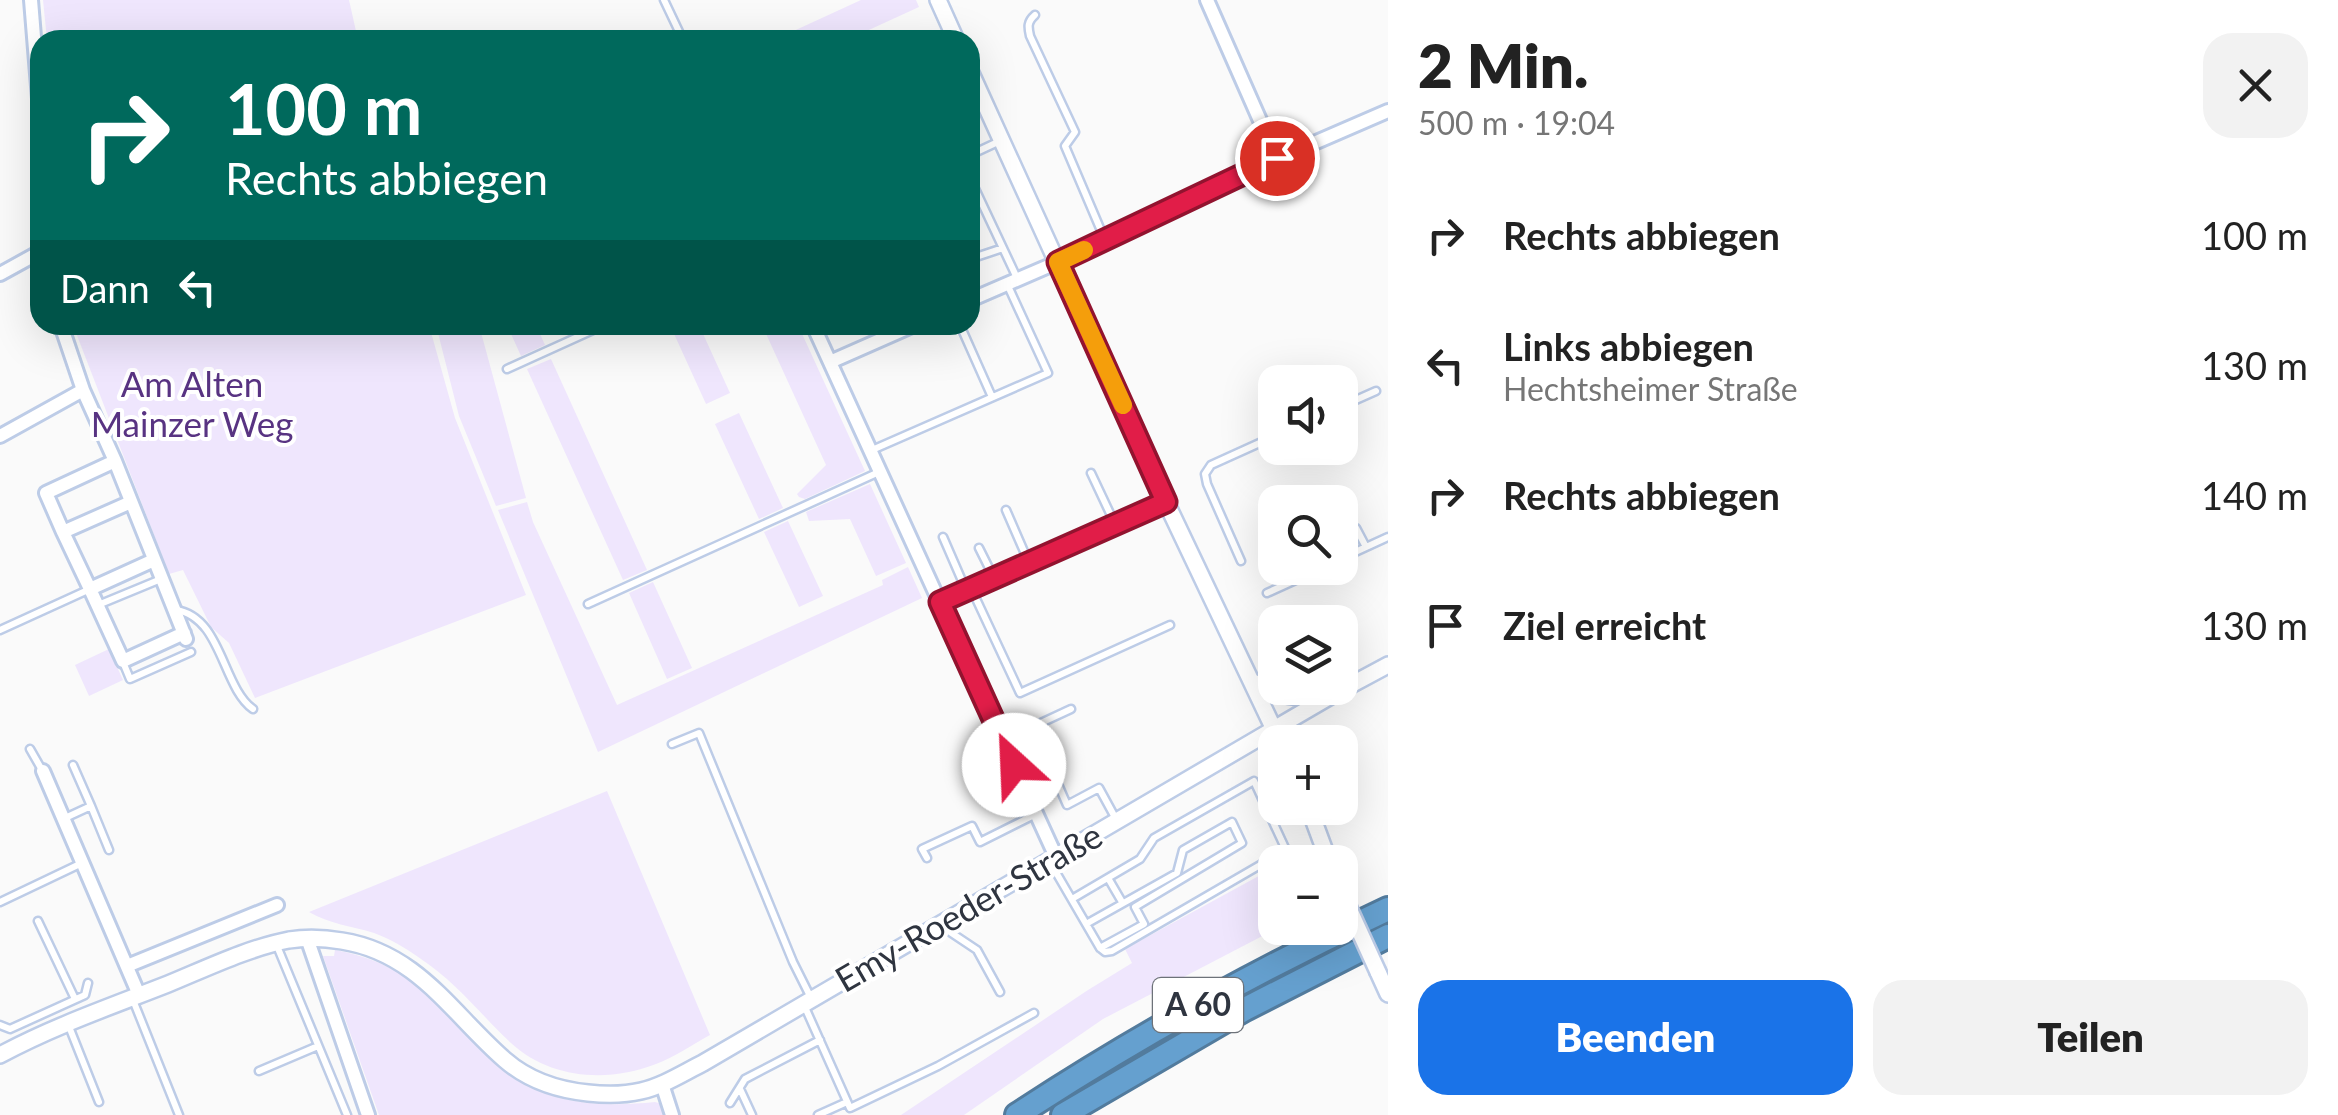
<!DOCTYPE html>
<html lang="de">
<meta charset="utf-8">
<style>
body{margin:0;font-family:Lato,sans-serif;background:#f2f2f2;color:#222;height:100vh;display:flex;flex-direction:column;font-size:38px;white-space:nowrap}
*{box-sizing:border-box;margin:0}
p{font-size:32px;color:#767676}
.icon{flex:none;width:55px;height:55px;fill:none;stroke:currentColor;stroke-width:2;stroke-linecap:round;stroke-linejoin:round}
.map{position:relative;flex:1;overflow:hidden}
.details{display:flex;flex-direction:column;background:#fff;width:950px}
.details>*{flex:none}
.top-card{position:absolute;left:30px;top:30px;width:950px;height:305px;border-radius:30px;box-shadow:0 10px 40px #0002;background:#00695c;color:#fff;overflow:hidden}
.controls{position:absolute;left:1258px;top:365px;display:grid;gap:20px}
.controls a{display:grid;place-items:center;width:100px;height:100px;border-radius:20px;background:#fff;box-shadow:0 10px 40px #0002;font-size:50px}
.pin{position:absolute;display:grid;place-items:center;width:85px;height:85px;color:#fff;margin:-42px;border:5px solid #fff;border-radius:50%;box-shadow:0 2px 10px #0007}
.me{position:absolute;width:110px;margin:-55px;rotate:335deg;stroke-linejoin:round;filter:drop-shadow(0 0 8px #0008)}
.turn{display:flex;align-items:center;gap:35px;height:210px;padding:0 30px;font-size:45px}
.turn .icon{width:130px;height:130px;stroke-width:2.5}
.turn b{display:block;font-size:70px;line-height:85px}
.then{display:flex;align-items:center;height:95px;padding:0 30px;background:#0003;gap:20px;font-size:38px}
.round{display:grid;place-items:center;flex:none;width:105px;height:105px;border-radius:30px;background:#f2f2f2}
.summary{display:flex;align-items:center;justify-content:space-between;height:170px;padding:0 30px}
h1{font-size:60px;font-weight:800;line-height:75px}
.action{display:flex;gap:20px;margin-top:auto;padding:20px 30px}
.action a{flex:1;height:115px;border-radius:30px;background:#1a73e8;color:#fff;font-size:40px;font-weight:800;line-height:115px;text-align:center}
.action a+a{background:#f2f2f2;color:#222}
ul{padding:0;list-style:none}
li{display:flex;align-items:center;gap:30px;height:130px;padding:0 30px}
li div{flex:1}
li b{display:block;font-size:38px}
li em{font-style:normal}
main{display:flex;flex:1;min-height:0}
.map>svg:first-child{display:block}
.green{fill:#efe6fd}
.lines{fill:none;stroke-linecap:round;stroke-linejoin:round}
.service-casing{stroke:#bdcce7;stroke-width:11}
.minor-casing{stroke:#bdcce7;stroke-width:18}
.tertiary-casing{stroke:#bdcce7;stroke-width:20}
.motorway-casing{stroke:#527b9d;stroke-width:28}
.service{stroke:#fff;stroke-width:6}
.minor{stroke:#fff;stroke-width:12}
.tertiary{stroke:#fff;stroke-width:15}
.motorway{stroke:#65a0cf;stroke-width:22}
.tertiary-bridge-casing{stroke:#bdcce7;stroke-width:20;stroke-linecap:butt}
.tertiary-bridge{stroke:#fff;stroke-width:15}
.route-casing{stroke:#92132f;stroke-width:25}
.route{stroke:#e11d48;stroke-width:18}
.slow{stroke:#f59e0b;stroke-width:18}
.labels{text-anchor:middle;stroke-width:8;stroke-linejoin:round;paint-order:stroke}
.shield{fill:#fff;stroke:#6d7279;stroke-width:2.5}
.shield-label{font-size:32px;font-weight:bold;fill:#2f3540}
.park-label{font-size:35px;fill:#583382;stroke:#fff}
.street-label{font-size:35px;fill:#2f3540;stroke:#fff}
</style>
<main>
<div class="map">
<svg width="1388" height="1115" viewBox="0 0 1388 1115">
<rect width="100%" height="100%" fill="#fafafa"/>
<path class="green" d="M43,0H349L358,40H47Z
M861,0H916L919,7L847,40H774Z
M73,325H429L455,418L526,595L255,698L229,643L211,627L183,570L169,574Z
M436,325H479L526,498L496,506L459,416Z
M507,325H536L545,345L521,356Z
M670,325H699L730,393L706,404Z
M762,325H798L865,471L805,499L799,497L797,494L826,465Z
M551,359L647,570L623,580L527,369Z
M739,413L783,508L759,519L715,424Z
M870,484L906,563L876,576L850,519L809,521L806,512Z
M527,502L533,522L617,705L883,585L882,580L908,567L922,598L598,752L498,510Z
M788,521L823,596L799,607L764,532Z
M653,582L692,668L667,679L629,593Z
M109,649L123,680L89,696L75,665Z
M607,791L710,1035C692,1045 674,1057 656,1064C608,1083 550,1079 511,1043C481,1015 456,982 421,959C407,949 391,939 374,933C352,926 329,924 309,912Z
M1275,867V928H1278L1103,1019L964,1115H901L1088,990L1132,963L1125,949Z
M335,950C405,963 433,997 481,1045C496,1060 510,1075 528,1085C569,1107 614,1106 655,1102L662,1104L664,1115H379L323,956H334Z"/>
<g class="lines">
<g class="service-casing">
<path id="service" d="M664,0L683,40
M1035,15C1027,22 1028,27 1030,36L1075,132L1065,146L1105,240
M970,155L1000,141
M970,178L1017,278
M970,259L1003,248
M1059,261L1277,159
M960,325L992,397
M507,369L604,325
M1340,407L1376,391
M872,450L1048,373L1008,286
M1091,473L1115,524
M1006,510L1029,563
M1340,528L1348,526L1356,528L1366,547
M943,537L966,590
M979,548L994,578
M1340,559L1388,537
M1241,561L1207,484L1205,474L1211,465L1275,436
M971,588L1020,693L1170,625
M1267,593L1322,568
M940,602L1165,502
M588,604L879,472
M98,605L161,579
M176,610C222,617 222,687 253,709
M0,630L90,589
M123,662L130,679L191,652
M1033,727L1067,805L1099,788L1117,821
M1004,740L1071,709
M672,744L699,733L793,962L811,998
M30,749L42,770
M91,806L109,850
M65,818L91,806L73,765
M927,858L922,849L972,826L980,842L1036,814
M1050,862L1100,948
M1108,878L1122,902
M1072,899L1140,859L1154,838L1254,781L1286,850L1112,951L1105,952L1100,948
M0,902L82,863
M38,921L75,999
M945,923L950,932L977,950L1000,992
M1086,924L1177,873L1183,850L1232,822L1242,843L1135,907L1144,924L1100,948
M277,946L347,1115
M133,1000L179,1115
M804,1005L850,1108L938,1066L1034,1013
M68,1024L99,1102
M0,1025L10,1029L85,995L88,983
M259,1071L318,1046
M740,1089L752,1115
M730,1103L745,1079L820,1040
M818,1115L847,1102"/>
</g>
<g class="minor-casing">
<path id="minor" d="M31,0L40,111
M1207,0L1277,159L1388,111
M0,274L40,252
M970,300L1058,262
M61,325L83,390L115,461L186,639
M813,325L1056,857
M830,362L914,325
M0,436L83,390
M131,502L63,532L90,589L154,560
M63,532L46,493L115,461
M90,589L123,661L184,633
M43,771L139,995
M307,938L368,1115
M127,966L277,905
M662,1084L672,1115"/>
</g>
<g class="tertiary-casing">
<path id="tertiary" d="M938,0L956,40
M970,71L1166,502L1280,742
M1253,682C1280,695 1296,700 1325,696
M1309,808L1329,862
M1378,972L1388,994
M0,1055C54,1026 112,1006 168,984C207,968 248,948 289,940C307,937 325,938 342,941C418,953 452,1014 505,1060C528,1080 558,1090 588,1093C606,1095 624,1095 641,1091C663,1086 683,1073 703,1063L1334,694L1388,665"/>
</g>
<g class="motorway-casing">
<path id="motorway" d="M1017,1115C1136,1037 1259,969 1388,909
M1063,1115L1245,1009L1388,936"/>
</g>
<use href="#service" class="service"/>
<use href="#minor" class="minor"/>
<use href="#tertiary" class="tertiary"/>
<use href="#motorway" class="motorway"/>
<g class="tertiary-bridge-casing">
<path id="tertiary-bridge" d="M1342,893L1378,972"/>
</g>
<use href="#tertiary-bridge" class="tertiary-bridge"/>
</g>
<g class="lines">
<g class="route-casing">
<path id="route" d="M1014,765L940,602L1166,502L1058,262L1277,158"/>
</g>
<use href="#route" class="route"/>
<path class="slow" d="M1084,250L1058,262L1123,405"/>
</g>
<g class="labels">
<rect class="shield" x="1153" y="978" width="90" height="54" rx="8"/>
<g class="shield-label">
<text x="1198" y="1016">A 60</text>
</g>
<g class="park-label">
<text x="192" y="397">Am Alten<tspan x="192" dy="40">Mainzer Weg</tspan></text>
</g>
<g class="street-label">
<text transform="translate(969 908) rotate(-30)" y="12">Emy-Roeder-Straße</text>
</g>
</g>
</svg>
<div class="controls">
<a><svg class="icon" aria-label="sound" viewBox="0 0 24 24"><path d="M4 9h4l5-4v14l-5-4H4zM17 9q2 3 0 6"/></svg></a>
<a><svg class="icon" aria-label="search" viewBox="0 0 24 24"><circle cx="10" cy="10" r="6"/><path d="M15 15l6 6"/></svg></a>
<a><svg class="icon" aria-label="layers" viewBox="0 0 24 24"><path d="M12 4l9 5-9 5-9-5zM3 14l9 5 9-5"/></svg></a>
<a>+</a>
<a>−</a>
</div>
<div class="pin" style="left:1277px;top:158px;background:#d93025"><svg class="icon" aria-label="arrive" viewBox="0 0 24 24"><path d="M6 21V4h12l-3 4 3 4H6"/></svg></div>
<svg class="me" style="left:1014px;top:765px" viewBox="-20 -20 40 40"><circle r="19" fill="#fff"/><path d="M0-13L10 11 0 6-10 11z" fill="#e11d48"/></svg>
<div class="top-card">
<div class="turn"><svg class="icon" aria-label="right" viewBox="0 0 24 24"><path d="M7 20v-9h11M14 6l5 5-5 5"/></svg><div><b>100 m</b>Rechts abbiegen</div></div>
<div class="then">Dann<svg class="icon" aria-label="left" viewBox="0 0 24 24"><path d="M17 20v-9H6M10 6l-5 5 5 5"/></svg></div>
</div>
</div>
<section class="details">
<div class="summary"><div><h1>2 Min.</h1><p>500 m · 19:04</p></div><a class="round"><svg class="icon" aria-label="close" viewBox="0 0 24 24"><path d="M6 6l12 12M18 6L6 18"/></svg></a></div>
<ul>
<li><svg class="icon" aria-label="right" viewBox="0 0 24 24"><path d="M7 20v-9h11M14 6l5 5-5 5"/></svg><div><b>Rechts abbiegen</b></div><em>100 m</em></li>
<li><svg class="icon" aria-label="left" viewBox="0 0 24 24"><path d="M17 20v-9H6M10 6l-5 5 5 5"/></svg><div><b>Links abbiegen</b><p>Hechtsheimer Straße</p></div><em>130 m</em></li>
<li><svg class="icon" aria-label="right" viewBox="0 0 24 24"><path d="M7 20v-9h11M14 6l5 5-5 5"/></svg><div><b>Rechts abbiegen</b></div><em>140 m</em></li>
<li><svg class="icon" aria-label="arrive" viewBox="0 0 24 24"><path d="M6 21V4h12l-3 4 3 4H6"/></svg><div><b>Ziel erreicht</b></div><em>130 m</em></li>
</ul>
<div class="action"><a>Beenden</a><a>Teilen</a></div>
</section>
</main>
